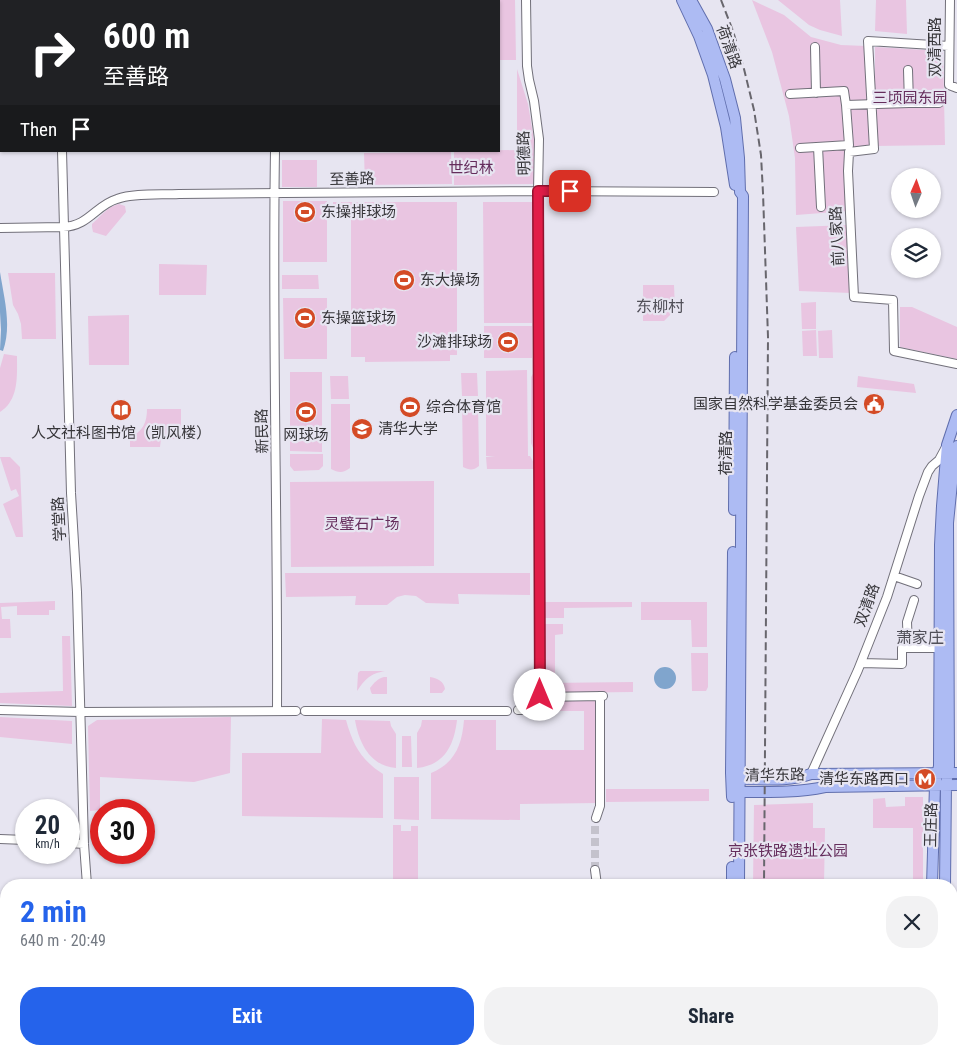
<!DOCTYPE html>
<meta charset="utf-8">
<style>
body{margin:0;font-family:"Roboto Condensed","Noto Sans SC",sans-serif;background:#f2f2f3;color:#1f2937;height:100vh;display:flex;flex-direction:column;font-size:19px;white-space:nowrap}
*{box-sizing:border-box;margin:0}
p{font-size:16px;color:#747a83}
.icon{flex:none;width:28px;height:28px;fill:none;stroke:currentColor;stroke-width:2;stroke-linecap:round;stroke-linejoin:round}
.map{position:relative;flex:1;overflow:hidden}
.panel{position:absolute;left:0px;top:879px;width:958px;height:176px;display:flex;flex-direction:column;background:#fff;border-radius:20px 20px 0 0;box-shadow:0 1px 4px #0004}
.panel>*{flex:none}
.guide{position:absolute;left:0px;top:0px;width:500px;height:152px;box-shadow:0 1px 4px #0004;background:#202124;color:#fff;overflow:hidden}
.needle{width:32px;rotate:2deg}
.controls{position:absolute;left:891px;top:168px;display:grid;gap:10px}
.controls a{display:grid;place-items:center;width:50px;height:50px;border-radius:50%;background:#fff;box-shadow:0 1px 4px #0004;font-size:25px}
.speed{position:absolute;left:15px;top:799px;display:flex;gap:10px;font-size:25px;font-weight:700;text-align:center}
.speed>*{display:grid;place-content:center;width:65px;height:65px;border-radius:50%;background:#fff;box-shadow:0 1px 4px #0004;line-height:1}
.speed small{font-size:12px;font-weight:400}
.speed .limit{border:8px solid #d22;background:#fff;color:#111}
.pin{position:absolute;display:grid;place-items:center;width:42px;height:42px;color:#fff;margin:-21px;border-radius:10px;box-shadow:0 2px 8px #0006}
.me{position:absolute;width:55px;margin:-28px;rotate:0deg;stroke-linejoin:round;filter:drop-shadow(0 0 4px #0008)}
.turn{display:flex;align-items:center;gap:18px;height:105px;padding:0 20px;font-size:22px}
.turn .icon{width:65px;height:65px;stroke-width:2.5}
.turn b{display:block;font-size:35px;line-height:42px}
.then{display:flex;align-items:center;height:48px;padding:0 20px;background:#0003;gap:10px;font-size:19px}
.round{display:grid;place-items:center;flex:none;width:52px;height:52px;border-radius:20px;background:#f2f2f3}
.head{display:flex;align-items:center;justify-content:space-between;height:85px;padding:0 20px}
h1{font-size:30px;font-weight:700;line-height:38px;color:#2563eb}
.action{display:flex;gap:10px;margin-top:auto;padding:10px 20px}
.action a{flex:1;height:58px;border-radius:20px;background:#2563eb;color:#fff;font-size:20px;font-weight:700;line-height:58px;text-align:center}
.action a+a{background:#f2f2f3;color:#1f2937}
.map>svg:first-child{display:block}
.green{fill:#e9c5e1}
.water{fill:#80a5cd}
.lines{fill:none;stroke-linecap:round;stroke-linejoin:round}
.minor-tunnel{stroke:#c4c2cc;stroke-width:8;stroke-dasharray:8 4;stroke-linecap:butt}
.minor-casing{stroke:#72707a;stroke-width:10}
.major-casing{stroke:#606ead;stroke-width:12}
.minor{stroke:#fff;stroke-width:8}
.major{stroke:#adbbf3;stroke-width:10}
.rail{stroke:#68666d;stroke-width:2;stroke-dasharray:8 4;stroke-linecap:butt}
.route-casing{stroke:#92132f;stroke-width:12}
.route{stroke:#e11d48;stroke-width:9}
.labels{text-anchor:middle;stroke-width:4.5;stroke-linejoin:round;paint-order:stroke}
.street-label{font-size:15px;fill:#363539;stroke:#e7e5f1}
.park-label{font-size:15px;fill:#652d5c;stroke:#e7e5f1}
.poi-label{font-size:15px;fill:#363539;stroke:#e7e5f1;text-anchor:start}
.neighbourhood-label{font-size:16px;fill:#515059;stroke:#e7e5f1}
</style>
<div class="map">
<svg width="957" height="1054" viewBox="0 0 957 1054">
<rect width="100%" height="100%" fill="#e7e5f1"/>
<path class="green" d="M443,0H515L516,60H499V1H443Z
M752,0L784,15L811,37L841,45L866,46L871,148L846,151L848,211L796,215L795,158L789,116L772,52Z
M778,0H840L842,36L820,30L809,25Z
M876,0H906L907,34L875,31Z
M875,47L943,51L945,145L875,146Z
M517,69L528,104L534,140V184L454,185V151L517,150Z
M451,152L452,184L365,185L364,153Z
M282,160H317V187H282Z
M283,201H327V262H283Z
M333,202H457V355H450V361L365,362V357H351V208L333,207Z
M483,202H533L532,323H484Z
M119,204L125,206L126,212L106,236L93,232L92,227V224C100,217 108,206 119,204Z
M849,225L851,293L799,291L796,227Z
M159,264L207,265L206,295H159Z
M8,273H55L56,339H22L21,324L18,314L13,305Z
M282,275H318L319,289H282Z
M643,285H674L675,310L664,321H643Z
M283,298H327V359H284Z
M816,302V329H802L801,303Z
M900,307H912L957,327V359L900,347Z
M129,315V365H89L88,316Z
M484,326H532V358H484Z
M816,330L817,356H803L802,331Z
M832,330L833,358H819L818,331Z
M4,354L17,356C17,376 19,400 0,412V368Z
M536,369L537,458L531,443V377Z
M527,370L528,456H530L534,463V469H487L486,457H495L486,456V371Z
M290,372H322V452L290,451Z
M461,373H477L478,396H462Z
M330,376H348L349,399H331Z
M858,376L914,384L916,393L857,387Z
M462,402H478L479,466C473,471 469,470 463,467Z
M331,404H350V468C343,473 339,473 331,469Z
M147,409H181V439H161L160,447H130V437C143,432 147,422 147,409Z
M290,454H323V466L319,470L294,471L290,466Z
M0,457H10L20,467L23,537H16L3,504L19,496L16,489L11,491Z
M434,481V566L291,567L290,482Z
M285,573H530V595L458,594L459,604L426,603L416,596L405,595L397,597L387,605H355L356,596L286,597Z
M55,601V610H49V615H17V606L1,607L2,619H10L11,638H0V603Z
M545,602H632V607L564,608V618H545Z
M641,602H707V647H692L691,620H641Z
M545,624H563V634L555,635V679H546Z
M62,636H70L72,706L0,703V693L63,691Z
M691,653H708V687L706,691H692Z
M360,671H385C370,674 366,678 357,691L358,673Z
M384,677H387V694H372L371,692L370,688C374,683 377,679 384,677Z
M430,677C437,678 444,681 445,689L442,693H430Z
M633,682V692L551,693L546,688V683Z
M546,699H597L598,803L520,804V820L431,819V773C455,763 462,745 464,720H496V750H584V711H546Z
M0,717L72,721V744L0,737Z
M231,717L230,773L194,782L100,777V810L90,811L88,726L97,720Z
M322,719L346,720C353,745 361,760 383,774V818L242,816V753H321Z
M355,720L390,721L391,726L396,734V768C370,766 359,743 355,720Z
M422,720H457C454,745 445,765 417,768V733L421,726Z
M402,736H411L412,767H402Z
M394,777H419V820L394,819Z
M606,789H709V801L606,802Z
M905,797H923V879H913V828H873V799L885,798L886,807L905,806Z
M813,803V828H825L824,885H753L754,805Z
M393,825H401V831H411V826H418V885H393Z
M750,1049H799L798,1054H750Z"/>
<path class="water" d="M0,272C4,298 12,325 3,351L0,350L1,330L0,312Z
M654 678a11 11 0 1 1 22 0a11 11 0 1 1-22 0Z"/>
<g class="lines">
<path class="minor-tunnel" d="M595,870V823L596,818"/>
<g class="minor-casing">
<path id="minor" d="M59,0V1
M274,0V1
M526,0L527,66L529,80L534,101L539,139L538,191L540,697
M950,0L949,85L957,88
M949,46L868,41L874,149L849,152L848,171L854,297L893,300L894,351L957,364
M815,47L816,93
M790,94L844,91L846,105
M909,103H939
M818,147L821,207
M800,148L849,145L846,105L909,103L908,70
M62,151L71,493L77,592L84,844L87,885
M275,151C272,338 278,524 277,711
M0,228L63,227C89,226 96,205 117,199C134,193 160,195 179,194L535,191L714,192
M894,576L917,584
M908,648L907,622L914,600
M861,663L902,664V648H940
M0,710L80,712L296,711
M518,710H541L540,697L603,696
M305,711H507
M811,774L858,670L887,597L919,496L928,472L932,466L939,460L946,447
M596,818L600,806V696
M0,839L26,840
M69,843L84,844
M595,870L597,885
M951,925H957
M0,985L6,984
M956,989H957
M951,1037L957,1038
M107,1049L108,1054
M622,1054L627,1049
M844,1054V1049L896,1050V1054"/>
</g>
<g class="major-casing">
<path id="major" d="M682,0L699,36L713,75L726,127L735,185
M691,0L707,29L725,79L735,118L739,158L740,192L743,196L739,885
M734,510L735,357
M735,783L739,779C764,779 788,782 811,774L957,773
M735,788L739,792C768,792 796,793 825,787L957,785
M732,797L731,773L733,552
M732,885V867
M932,885L935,785L939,766L940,545L942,506L947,445L957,415
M945,885L946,785L949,766L948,523L952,483L957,446
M733,1049V1054
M741,1049V1054
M931,1049V1054
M939,1049V1054"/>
</g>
<use href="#minor" class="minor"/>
<use href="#major" class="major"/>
<path class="rail" d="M721,0L733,31L744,69L754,110L761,155L763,193L768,337L764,885
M763,1054V1049"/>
</g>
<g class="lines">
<g class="route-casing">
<path id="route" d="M540,695L538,191H570"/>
</g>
<use href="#route" class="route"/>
</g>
<defs>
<g id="stadium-disc" transform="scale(1.125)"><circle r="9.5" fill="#d44b26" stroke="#e7e5f1"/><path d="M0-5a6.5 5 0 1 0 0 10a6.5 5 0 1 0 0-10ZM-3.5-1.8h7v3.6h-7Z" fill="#fff"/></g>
<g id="civic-disc" transform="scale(1.125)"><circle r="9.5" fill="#d44b26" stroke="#e7e5f1"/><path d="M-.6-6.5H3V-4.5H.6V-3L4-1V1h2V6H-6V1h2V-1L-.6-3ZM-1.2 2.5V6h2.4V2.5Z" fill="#fff"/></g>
<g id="library-disc" transform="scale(1.125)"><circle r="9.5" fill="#d44b26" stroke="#e7e5f1"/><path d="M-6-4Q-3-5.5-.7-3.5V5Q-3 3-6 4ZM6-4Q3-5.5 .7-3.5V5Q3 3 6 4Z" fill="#fff"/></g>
<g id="university-disc" transform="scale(1.125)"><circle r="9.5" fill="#d44b26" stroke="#e7e5f1"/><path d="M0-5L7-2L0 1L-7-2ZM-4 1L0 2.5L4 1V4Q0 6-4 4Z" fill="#fff"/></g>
<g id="metro-disc" transform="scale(1.125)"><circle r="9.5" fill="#d44b26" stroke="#e7e5f1"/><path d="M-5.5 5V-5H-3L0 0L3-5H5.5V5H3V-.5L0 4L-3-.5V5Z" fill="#fff"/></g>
</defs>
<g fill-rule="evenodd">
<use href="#stadium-disc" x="305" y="212"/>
<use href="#stadium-disc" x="404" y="280"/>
<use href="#stadium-disc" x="305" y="318"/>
<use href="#stadium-disc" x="508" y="342"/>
<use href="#civic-disc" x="874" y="404"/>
<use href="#stadium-disc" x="410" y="407"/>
<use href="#library-disc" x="121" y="410"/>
<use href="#stadium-disc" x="306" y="412"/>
<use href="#university-disc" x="362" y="429"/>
<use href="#metro-disc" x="925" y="779"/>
</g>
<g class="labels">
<g class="street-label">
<text transform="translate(729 47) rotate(70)" y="5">荷清路</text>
<text transform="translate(935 47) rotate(-90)" y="5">双清西路</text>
<text transform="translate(524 153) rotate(-91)" y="5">明德路</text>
<text transform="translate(352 179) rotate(-1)" y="5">至善路</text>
<text transform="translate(837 236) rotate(-93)" y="5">前八家路</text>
<text transform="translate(262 431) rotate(-91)" y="5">新民路</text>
<text transform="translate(726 453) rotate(-90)" y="5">荷清路</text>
<text transform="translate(59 519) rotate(-93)" y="5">学堂路</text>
<text transform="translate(867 605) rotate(-70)" y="5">双清路</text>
<text transform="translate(775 775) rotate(-1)" y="5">清华东路</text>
<text transform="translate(931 825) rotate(-89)" y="5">王庄路</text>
</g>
<g class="park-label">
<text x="910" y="103">三顷园东园</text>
<text x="471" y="173">世纪林</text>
<text x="362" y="529">灵璧石广场</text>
<text x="788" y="856">京张铁路遗址公园</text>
</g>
<g class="poi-label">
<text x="321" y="217">东操排球场</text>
<text x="420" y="285">东大操场</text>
<text x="321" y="323">东操篮球场</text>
<text x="492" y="347" text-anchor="end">沙滩排球场</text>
<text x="858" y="409" text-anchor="end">国家自然科学基金委员会</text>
<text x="426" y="412">综合体育馆</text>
<text x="378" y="434">清华大学</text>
<text x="121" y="438" text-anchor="middle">人文社科图书馆（凯风楼）</text>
<text x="306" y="440" text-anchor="middle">网球场</text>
<text x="909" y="784" text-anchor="end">清华东路西口</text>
</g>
<g class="neighbourhood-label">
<text x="660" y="312">东柳村</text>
<text x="920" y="643">萧家庄</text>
</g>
</g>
</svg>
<div class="controls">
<a><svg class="needle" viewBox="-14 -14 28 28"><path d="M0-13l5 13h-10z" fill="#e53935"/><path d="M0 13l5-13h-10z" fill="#747a83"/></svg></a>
<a><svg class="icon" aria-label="layers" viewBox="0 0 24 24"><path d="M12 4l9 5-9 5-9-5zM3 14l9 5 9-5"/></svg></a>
</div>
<div class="speed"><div>20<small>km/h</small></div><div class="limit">30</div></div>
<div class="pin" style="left:570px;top:191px;background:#d93025"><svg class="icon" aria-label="arrive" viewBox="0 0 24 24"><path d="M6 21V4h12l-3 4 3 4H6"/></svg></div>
<svg class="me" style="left:540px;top:695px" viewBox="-20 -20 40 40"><circle r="19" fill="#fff"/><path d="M0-13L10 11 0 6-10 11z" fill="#e11d48"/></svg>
<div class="guide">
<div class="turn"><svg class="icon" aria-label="right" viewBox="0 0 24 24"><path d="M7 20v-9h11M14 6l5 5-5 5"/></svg><div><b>600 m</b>至善路</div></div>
<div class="then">Then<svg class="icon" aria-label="arrive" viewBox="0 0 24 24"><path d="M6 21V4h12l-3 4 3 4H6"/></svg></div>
</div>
<section class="panel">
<div class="head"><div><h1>2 min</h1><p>640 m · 20:49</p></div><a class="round"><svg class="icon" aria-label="close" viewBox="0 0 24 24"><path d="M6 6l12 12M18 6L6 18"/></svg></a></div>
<div class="action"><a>Exit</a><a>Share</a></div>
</section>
</div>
